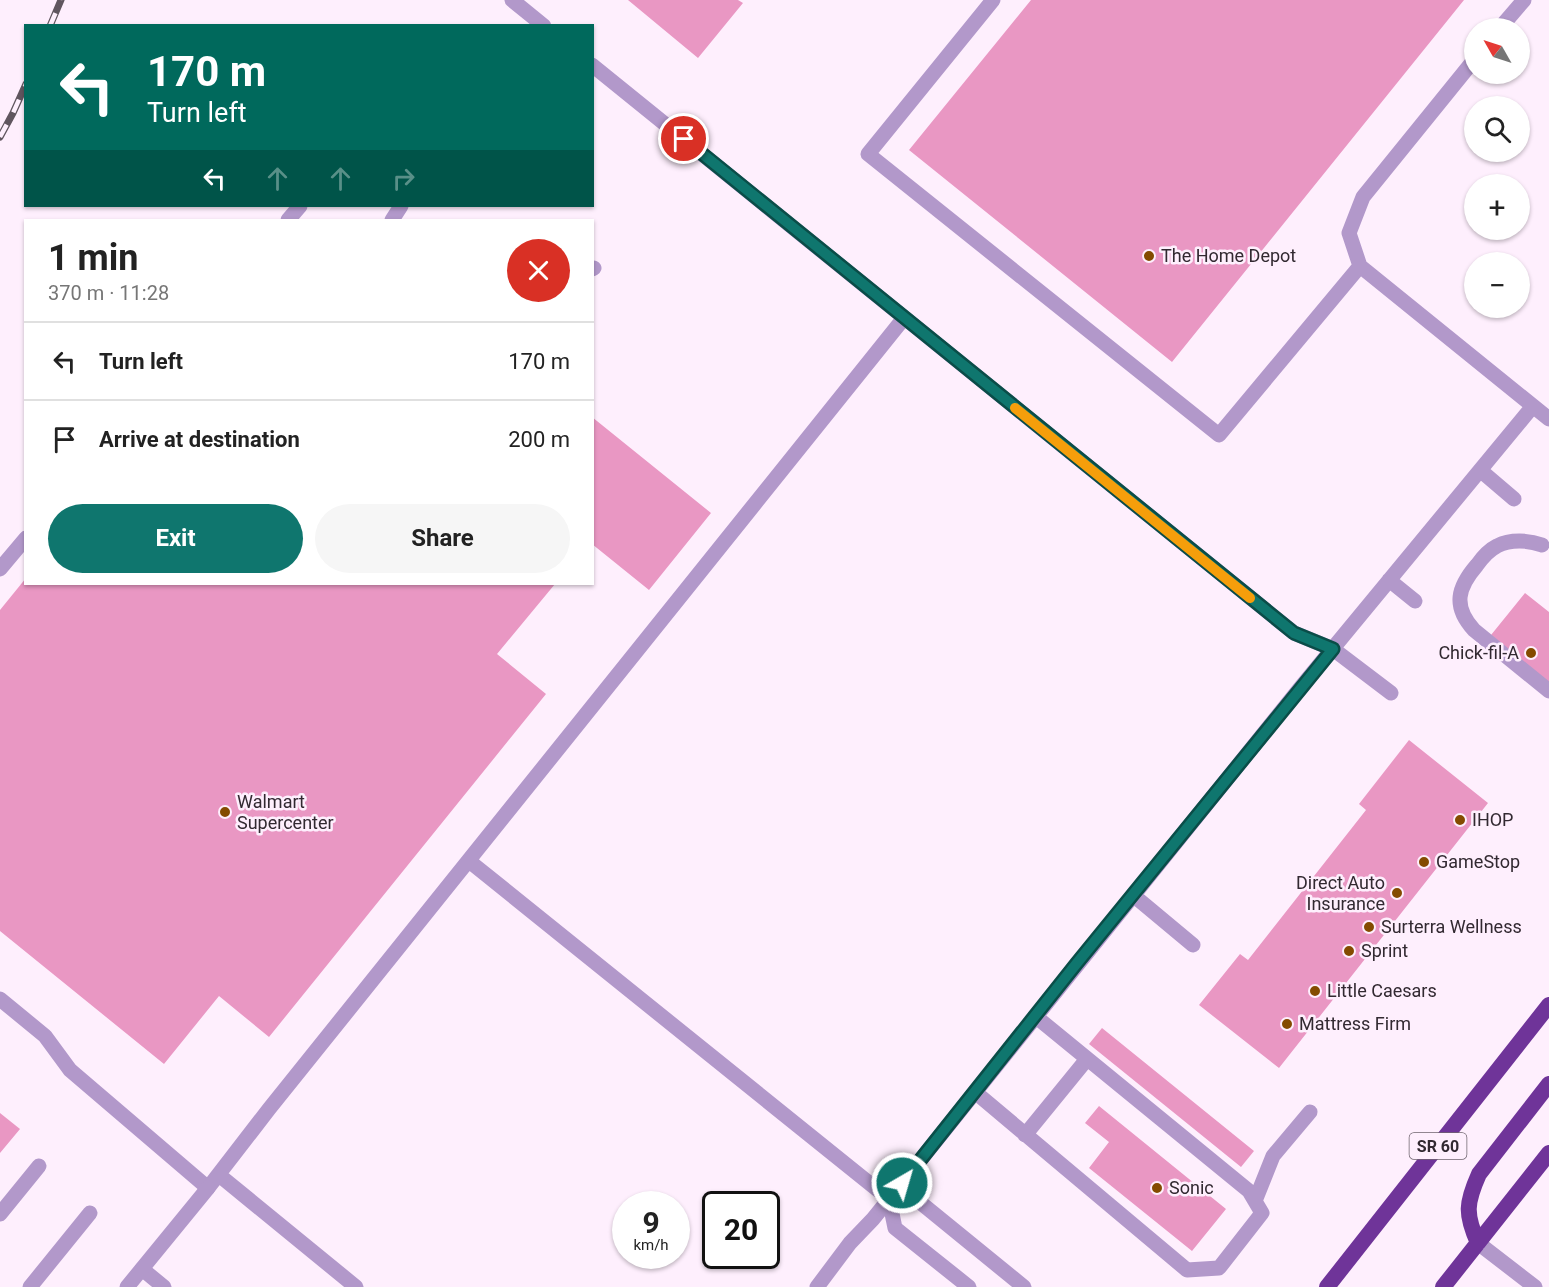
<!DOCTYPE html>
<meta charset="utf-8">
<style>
body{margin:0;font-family:Roboto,sans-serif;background:#f6f6f6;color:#222;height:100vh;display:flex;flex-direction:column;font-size:22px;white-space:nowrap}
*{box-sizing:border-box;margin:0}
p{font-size:20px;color:#767676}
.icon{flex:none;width:33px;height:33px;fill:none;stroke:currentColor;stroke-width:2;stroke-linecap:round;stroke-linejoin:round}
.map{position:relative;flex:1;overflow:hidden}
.sheet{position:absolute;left:24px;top:219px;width:570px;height:366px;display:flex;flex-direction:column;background:#fff;border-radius:0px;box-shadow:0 2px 4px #0004}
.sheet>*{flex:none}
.banner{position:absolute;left:24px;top:24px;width:570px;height:183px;border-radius:0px;box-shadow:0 2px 4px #0004;background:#00695c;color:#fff;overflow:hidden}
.needle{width:39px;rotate:309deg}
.fabs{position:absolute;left:1464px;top:18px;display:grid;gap:12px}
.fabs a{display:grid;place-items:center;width:66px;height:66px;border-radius:50%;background:#fff;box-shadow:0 2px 4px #0004;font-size:30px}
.speed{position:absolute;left:612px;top:1191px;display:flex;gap:12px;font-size:30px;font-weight:700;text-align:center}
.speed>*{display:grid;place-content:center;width:78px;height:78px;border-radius:50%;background:#fff;box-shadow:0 2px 4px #0004;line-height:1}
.speed small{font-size:15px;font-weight:400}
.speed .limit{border:3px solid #111;border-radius:9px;background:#fff;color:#111}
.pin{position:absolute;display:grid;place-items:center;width:51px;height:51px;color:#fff;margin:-26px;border:3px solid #fff;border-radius:50%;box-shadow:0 2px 6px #0007}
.me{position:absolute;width:66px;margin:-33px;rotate:38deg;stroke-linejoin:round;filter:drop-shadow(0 0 4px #0008)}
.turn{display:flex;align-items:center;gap:21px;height:126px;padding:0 24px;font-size:27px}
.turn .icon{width:78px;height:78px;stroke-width:2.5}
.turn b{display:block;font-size:42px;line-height:51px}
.lanes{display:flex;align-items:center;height:57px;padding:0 24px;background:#0003;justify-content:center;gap:30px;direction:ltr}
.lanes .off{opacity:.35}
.round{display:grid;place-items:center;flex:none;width:63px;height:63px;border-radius:32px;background:#f6f6f6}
.overview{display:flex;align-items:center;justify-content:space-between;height:102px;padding:0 24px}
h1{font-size:36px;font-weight:700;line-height:45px}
.cta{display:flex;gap:12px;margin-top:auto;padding:12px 24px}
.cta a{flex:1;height:69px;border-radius:36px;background:#0f766e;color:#fff;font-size:24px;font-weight:700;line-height:69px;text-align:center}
.cta a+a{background:#f6f6f6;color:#222}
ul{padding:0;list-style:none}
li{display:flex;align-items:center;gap:18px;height:78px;padding:0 24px;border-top:2px solid #e0e0e0}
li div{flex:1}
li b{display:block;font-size:22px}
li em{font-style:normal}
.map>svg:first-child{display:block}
.building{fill:#e997c3}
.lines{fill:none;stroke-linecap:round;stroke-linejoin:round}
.service{stroke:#b298ca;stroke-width:15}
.minor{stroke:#b298ca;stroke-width:15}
.trunk{stroke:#6f3499;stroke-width:16}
.rail-casing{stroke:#60565f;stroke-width:7}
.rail{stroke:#feeffd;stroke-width:4.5;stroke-dasharray:14;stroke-linecap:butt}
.route-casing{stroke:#0a4d48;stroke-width:15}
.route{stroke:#0f766e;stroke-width:10}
.slow{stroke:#f59e0b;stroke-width:10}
.poi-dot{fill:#844b00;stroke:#feeffd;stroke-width:2}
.labels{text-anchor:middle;stroke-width:5;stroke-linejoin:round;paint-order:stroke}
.shield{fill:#feeffd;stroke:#6f646e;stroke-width:1.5}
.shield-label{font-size:16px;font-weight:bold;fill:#322931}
.poi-label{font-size:18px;fill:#322931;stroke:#feeffd;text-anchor:start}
</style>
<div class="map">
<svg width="1549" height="1287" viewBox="0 0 1549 1287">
<rect width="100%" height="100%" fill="#feeffd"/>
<path class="building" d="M628,0H738L743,3L698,58Z
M1031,0H1464L1172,362L909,150Z
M592,417L711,513L649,590L592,544Z
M26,578V584H555L497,654L546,694L269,1037L219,996L164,1064L0,931V610Z
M1525,593L1549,612V683L1491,635Z
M1409,740L1488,803L1279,1068L1199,1005L1240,954L1248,960L1366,810L1359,804Z
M1102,1028L1254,1151L1241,1167L1089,1044Z
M1099,1106L1226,1209L1192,1251L1089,1168L1109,1142L1085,1123Z
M0,1113L20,1129L0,1153Z"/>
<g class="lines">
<path class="service" d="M512,0L544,26
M993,0L868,154L1219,435L1360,266
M1500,28L1524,0
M1474,60L1363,197L1349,233L1360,266L1549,419
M592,65L1294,633L1333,649L1391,693
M288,220L300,206
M392,220L401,206
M592,269L594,268
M1480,470L1514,499
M1542,545C1529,540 1510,539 1497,546C1489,550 1482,558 1477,565C1458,587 1452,606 1474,630L1549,691
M0,569L26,538
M1389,580L1415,601
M469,861L889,1199L895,1228L969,1287
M1133,895L1193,945
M0,999L45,1036L70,1070L208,1188L269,1109L904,318
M975,1092L1187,1270L1219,1268L1262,1213L1249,1191L1035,1016
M1025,1135L1087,1059
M219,1175L356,1287
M889,1199H916L1024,1287
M1255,1201L1273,1156L1310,1112
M0,1214L39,1166
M1478,1243L1535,1287
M142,1269L164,1287
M30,1287L90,1213
M817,1287L850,1243L873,1219L1301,687L1533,406"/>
<path class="minor" d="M127,1287L208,1188"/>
<path class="trunk" d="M1478,1243C1465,1214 1466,1203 1479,1174L1549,1084
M1327,1287L1549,1005
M1443,1287L1549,1153"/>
<g class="rail-casing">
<path id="rail" d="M50,26L61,0
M0,137L13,113L26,84"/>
</g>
<use href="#rail" class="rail"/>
</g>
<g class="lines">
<g class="route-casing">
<path id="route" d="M684,139L1294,633L1333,649L1077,963L902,1183"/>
</g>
<use href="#route" class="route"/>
<path class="slow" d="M1015,408L1250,598"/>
</g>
<g class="poi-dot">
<circle cx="1149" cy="256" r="6"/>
<circle cx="1531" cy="653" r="6"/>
<circle cx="225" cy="812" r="6"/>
<circle cx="1460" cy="820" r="6"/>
<circle cx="1424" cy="862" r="6"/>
<circle cx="1397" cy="893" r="6"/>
<circle cx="1369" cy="927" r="6"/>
<circle cx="1349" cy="951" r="6"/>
<circle cx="1315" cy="991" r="6"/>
<circle cx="1287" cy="1024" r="6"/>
<circle cx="1157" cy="1188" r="6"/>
</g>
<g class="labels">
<rect class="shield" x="1409.5" y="1133" width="57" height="26" rx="4.5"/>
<g class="shield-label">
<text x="1438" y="1152">SR 60</text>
</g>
<g class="poi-label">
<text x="1161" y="262">The Home Depot</text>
<text x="1519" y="659" text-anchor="end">Chick-fil-A</text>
<text x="237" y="808">Walmart<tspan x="237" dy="21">Supercenter</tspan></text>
<text x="1472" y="826">IHOP</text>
<text x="1436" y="868">GameStop</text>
<text x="1385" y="889" text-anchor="end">Direct Auto<tspan x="1385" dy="21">Insurance</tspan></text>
<text x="1381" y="933">Surterra Wellness</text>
<text x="1361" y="957">Sprint</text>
<text x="1327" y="997">Little Caesars</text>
<text x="1299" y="1030">Mattress Firm</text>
<text x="1169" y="1194">Sonic</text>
</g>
</g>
</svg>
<div class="fabs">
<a><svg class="needle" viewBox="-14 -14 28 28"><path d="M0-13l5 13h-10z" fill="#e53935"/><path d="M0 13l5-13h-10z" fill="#767676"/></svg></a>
<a><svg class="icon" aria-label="search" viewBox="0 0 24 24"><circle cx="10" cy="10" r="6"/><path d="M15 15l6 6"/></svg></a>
<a>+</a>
<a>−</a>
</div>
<div class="speed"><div>9<small>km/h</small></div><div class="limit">20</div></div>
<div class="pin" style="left:684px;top:139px;background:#d93025"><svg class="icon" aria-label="arrive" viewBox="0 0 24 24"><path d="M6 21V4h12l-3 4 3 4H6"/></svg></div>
<svg class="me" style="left:902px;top:1183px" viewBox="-20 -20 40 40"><circle r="17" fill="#0f766e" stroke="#fff" stroke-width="3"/><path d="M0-11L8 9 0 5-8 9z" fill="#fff"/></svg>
<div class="banner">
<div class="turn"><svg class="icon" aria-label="left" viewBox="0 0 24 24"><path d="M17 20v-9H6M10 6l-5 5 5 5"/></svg><div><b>170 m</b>Turn left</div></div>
<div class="lanes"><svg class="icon" aria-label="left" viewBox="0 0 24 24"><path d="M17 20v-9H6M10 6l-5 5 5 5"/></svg><svg class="icon off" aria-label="ahead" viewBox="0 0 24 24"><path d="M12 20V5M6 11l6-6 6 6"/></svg><svg class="icon off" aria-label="ahead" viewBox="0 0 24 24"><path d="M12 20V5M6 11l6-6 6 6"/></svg><svg class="icon off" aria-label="right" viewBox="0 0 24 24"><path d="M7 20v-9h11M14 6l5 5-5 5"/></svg></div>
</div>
<section class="sheet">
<div class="overview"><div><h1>1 min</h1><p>370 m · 11:28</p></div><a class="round" style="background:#d93025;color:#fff"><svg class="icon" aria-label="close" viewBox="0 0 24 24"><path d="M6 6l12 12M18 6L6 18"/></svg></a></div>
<ul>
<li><svg class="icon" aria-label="left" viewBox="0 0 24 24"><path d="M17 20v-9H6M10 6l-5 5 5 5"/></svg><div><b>Turn left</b></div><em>170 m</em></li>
<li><svg class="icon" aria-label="arrive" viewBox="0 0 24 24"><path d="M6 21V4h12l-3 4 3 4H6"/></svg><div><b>Arrive at destination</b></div><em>200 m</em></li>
</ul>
<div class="cta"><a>Exit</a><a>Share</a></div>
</section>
</div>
